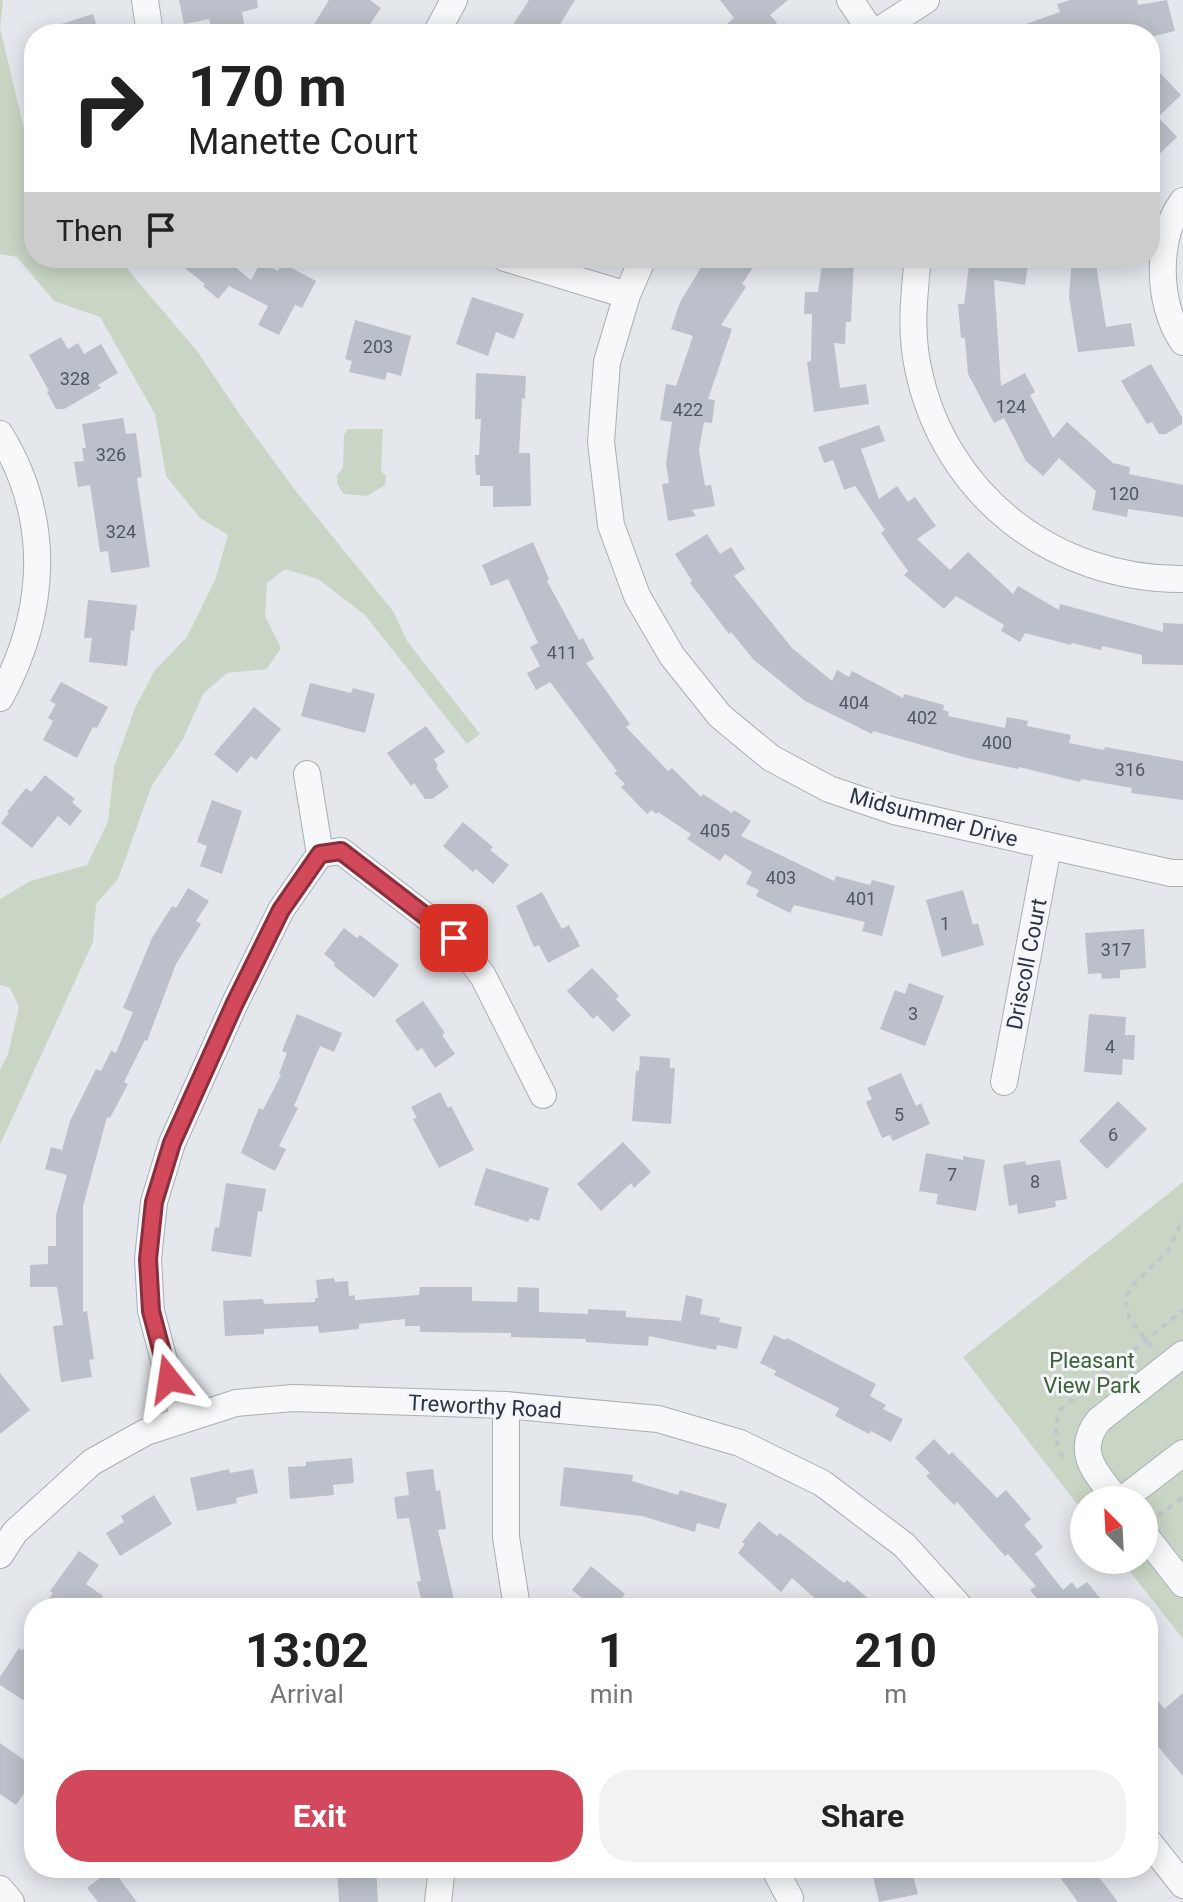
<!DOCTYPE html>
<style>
body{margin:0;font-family:Roboto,sans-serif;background:#f2f2f2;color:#222;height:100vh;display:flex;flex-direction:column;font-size:30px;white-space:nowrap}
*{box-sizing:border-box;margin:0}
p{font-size:26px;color:#767676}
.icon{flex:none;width:44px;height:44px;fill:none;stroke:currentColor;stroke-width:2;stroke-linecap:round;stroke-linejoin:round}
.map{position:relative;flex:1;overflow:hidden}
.details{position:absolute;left:24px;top:1598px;width:1134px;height:280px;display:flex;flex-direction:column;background:#fff;border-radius:32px;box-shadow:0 4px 20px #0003}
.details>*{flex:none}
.top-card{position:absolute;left:24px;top:24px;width:1136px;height:244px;border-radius:32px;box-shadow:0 4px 20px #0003;background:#fff;color:#222;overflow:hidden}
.needle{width:52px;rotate:336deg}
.tools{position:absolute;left:1070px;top:1486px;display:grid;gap:16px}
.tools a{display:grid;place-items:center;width:88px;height:88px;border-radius:50%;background:#fff;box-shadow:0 4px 20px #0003;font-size:40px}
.pin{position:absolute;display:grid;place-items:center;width:68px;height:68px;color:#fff;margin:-34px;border-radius:16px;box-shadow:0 4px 12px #0006}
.me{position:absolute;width:88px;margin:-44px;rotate:345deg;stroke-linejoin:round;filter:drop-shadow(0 0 6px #0008)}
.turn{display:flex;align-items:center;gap:28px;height:168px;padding:0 32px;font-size:36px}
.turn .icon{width:104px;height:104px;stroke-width:2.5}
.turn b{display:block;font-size:56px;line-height:68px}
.then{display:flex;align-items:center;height:76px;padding:0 32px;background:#0003;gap:16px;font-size:30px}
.eta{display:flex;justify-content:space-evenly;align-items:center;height:136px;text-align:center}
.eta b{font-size:48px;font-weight:700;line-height:56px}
.button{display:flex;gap:16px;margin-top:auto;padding:16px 32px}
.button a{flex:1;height:92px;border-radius:32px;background:#d1495b;color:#fff;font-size:32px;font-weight:700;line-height:92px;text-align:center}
.button a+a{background:#f2f2f2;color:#222}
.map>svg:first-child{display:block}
.green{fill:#c9d6c5}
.building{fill:#bbc0ca}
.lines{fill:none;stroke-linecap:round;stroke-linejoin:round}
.minor-casing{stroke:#a9aeb7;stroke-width:28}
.path{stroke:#c2c5cb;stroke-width:4;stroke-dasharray:6 6;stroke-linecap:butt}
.minor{stroke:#f7f8fa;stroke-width:26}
.route-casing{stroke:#882f3b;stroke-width:20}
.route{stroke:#d1495b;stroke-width:14}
.labels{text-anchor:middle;stroke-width:6;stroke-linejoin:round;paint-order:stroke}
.number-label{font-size:18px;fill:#4f5766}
.street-label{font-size:22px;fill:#2b3445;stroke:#f4f6f9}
.park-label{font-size:22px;fill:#3f6138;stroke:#f4f6f9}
</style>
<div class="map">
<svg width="1183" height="1902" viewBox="0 0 1183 1902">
<rect width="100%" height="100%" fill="#e4e7ec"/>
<path class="green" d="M0,0H3L0,28L25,133L34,146V258H118L197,351L245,422L298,494L393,611L407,641L480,734L467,744L365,615L318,579L285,569L267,583L265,616L281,648L267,669L227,673L203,694L182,741L152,785L118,879L96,904L93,942L0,1145V1070L8,1054L19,1007L10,988L0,985V899L30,881L87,865L108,822L114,767L135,708L155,670L187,637L215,580L228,535L200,518L166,476L155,414L100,317L54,301L17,257L0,254Z
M348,429H383L381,471L386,476L385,485L367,496L344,494L337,484V475L343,468L344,435Z
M1183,1182V1639L1121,1560H1144V1500H1084V1513L963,1357Z"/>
<path class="building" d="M179,0H257L258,8L242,12L246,34H213L209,19L184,24Z
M329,0H370L381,8L363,34H308Z
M529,0H575L554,34H507Z
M720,0H788L770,15L777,23L763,34H716L734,18Z
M1070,0H1137L1138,5L1167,0L1175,31L1150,37V34H1007L1006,31L1060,12L1057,4Z
M93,14L99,34H44L43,30Z
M1160,73L1181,95L1158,117L1177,137L1150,163V83Z
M172,258H224L251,280L261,262L278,271L282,263L316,281L302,308L295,305L279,335L258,325L268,306L229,286L218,299L203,286L205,284Z
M707,258H759L742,284L746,287L721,325L732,329L708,399L715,400L712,423L704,422L699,450L705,486L711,485L715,506L692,510L696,516L668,521L662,484L669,483L666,464L672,422L660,420L666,384L676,386L693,336L671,329L680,302Z
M823,258H854L851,322H846L845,344L834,343L840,388L866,384L869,404L814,412L807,362L811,361L812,314H804L805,292H818Z
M970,258L994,261L995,258H1029L1025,285L994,280L1001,386L1025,373L1035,392L1030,395L1053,438L1067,422L1113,463L1130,467L1129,474L1183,485V517L1128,509L1127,517L1092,510L1096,491L1059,458L1043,476L1026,461L1004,418L994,423L968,374L965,338H961L958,304H964Z
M1072,258H1095L1106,327L1131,323L1135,346L1078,352L1069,297Z
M472,297L524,314L514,339L496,332L488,356L456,344Z
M355,320L411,336L401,376L387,372L385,380L349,372L352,361L345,359Z
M61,337L68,349L78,343L84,354L101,344L118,373L98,385L101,388L64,409H56L47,392L49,391L29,355Z
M1151,364L1182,417V424L1166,434H1159L1152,422L1147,424L1121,381Z
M476,373L526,376L525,399L522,398L519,453H530L531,506L493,507V486H480V475H476L475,455H479L481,419H475Z
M123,418L126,434L136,433L142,477L137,478L150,567L111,573L108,551L100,552L90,485L78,487L74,462L84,461L82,448H86L82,424Z
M879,425L885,441L861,449L879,499L897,486L908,502L915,497L936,526L917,539L950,570L968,552L1013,594L1018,586L1059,610L1060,604L1163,632V623L1183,624V665L1142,664V655L1102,646L1101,650L1072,643L1071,645L1025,633L1020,642L1001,631L1004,625L956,596L944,609L904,575L908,571L881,533L885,530L855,486L844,490L833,460L824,463L818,447Z
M707,534L720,554L731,547L745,569L734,576L792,648L832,681L837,670L849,677L852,671L903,698L904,694L944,705L943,710L949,712L948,716L1005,728L1007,717L1028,721L1027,726L1071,735L1069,743L1104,750L1105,747L1183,761V800L1131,793L1132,788L1081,779L1080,782L1019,767L1018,769L967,758L873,731L872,734L805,701L754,660L731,632L729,634L690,583L692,581L675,554Z
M533,542L549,579L547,581L579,640L583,638L594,659L586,663L630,724L626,727L668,771L672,768L701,797L703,794L732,813L734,810L751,821L741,836L834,881L836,876L870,885L872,880L895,886L882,936L862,931L865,922L794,905L790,913L756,896L759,890L746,884L752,872L725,854L720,861L687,839L691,834L658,812L656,814L652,810L647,814L621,787L625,784L614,773L617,771L550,682L536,690L527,673L540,666L530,647L538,643L508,579L491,586L482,565Z
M88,600L137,605L134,631L131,630L127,666L89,662L92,638H84Z
M61,682L108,707L97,728L93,727L77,758L43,740L53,721L48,718L56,704L50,701Z
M310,683L351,693L353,688L375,694L365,733L301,716Z
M254,707L281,729L256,760L251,756L237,773L214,754Z
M426,726L445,752L434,759L438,766L436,768L449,787L432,799H425L414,783L411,786L387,753Z
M45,775L75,799L72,802L82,811L70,826L58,816L32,848L1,823L9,813L7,812L26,788L31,792Z
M212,800L242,811L222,874L200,866L207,846L197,842Z
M463,822L493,847L490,850L509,865L493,884L476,869L473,872L443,846Z
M188,888L209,901L196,921L201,924L176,964L147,1041L145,1040L124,1082L128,1084L110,1118L107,1117L83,1206V1312L87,1311L94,1359L89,1360L92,1377L61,1382L53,1326L63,1325L57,1287H30V1265L48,1264V1246H56V1215L67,1175L45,1169L51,1147L62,1150L70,1121L96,1069L101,1071L111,1051L116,1053L133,1012L123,1008L152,938L172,906L176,908Z
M963,890L973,925L978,923L984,945L942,957L926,900Z
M542,892L562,929L569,925L580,946L548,963L539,945L534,947L516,906Z
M344,928L357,938L360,935L399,965L374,998L334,966L335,963L324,954Z
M1144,929L1146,968L1120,970V978L1102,979L1101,973L1088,974L1085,933Z
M592,968L619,996L616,999L631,1015L613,1032L597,1015L593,1019L567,991Z
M909,983L944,996L925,1046L880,1029L895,990L905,994Z
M423,1001L445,1033L442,1035L455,1054L435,1068L422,1048L417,1051L395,1020Z
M297,1014L342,1033L334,1052L320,1046L294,1106L298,1108L279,1146L286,1149L275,1171L241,1153L259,1108L263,1110L281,1075L279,1074L287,1053L282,1051Z
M1089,1014L1126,1017L1125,1035H1135L1134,1060L1123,1059L1122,1075L1084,1072Z
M640,1056L670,1058V1068H675L671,1124L632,1121L636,1071H639Z
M901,1073L916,1106L921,1103L930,1124L893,1141L890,1135L882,1138L866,1102L872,1099L867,1088Z
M440,1092L448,1108L451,1106L474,1150L439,1168L413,1119L417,1118L411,1107Z
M1118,1101L1147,1129L1107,1169L1079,1141Z
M623,1142L651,1172L634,1188L631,1183L601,1211L577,1184Z
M926,1153L963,1160V1156L985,1160L976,1211L936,1204L938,1194L919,1191Z
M1060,1160L1067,1199L1055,1201L1056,1207L1018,1214L1017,1204L1009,1206L1003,1165L1025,1161L1026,1165Z
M486,1168L549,1188L539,1221L530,1218L528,1222L474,1205Z
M226,1183L266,1189L262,1212L258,1211L251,1257L211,1251L215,1227L219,1228Z
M334,1278L335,1282L348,1281L349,1296L355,1295V1300L419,1295L420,1287H472V1301L517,1302L518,1287L539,1288V1312L588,1314V1309L626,1311V1317L681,1321L686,1295L703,1299L700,1314L720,1318L719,1322L742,1327L737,1349L717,1345L716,1350L649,1336L648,1346L586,1342V1339L511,1337V1333L420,1332V1326H405V1319L359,1324V1329L319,1333L318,1326L264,1329V1334L225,1336L223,1301L263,1299L264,1304L315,1302V1298H318L316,1280Z
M774,1335L785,1340L787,1338L876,1384L870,1396L886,1405L883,1409L903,1419L891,1442L871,1431L869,1434L835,1416L839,1408L774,1375L776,1371L760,1363Z
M0,1373L30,1410L0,1434Z
M934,1439L949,1455L952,1452L997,1498L1006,1490L1031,1519L1024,1525L1043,1547L1035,1554L1063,1590L1072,1582L1077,1589L1087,1582L1108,1608H1038L1042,1605L1030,1590L1036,1586L1008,1554L1005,1556L957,1502L954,1505L926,1476L930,1473L915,1458Z
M352,1458L354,1483L333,1485L334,1495L290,1499L288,1467L306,1466V1462Z
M564,1467L633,1475L632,1481L678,1495L680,1490L727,1504L719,1529L697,1523L695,1532L642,1516L560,1506Z
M229,1469L230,1473L253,1469L258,1493L236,1498L237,1503L197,1511L190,1478Z
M433,1469L436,1491L440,1490L446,1529L438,1530L456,1608H423L417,1582L421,1581L409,1518L397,1519L394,1497L409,1495L406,1472Z
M154,1495L172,1524L120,1556L106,1533L124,1522L121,1516Z
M759,1521L777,1536L780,1533L844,1583L847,1580L879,1608H826L792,1578L781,1592L738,1553L745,1544L742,1542Z
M79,1551L99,1565L86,1584L103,1596L95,1608H42L53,1593L50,1591Z
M591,1566L625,1594L614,1608H594L572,1590Z
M34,1633V1683L23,1700L0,1685V1677L19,1648L22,1651Z
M1148,1687L1164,1709L1183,1693V1776L1148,1735Z
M0,1743L34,1767V1779L16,1805L0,1794Z
M337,1868H376L378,1902H339Z
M871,1868H904L905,1874L912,1872L918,1894L879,1902Z
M1053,1868H1092L1118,1902H1078Z
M112,1869L137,1902H98L87,1888Z"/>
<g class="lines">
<g class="minor-casing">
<path id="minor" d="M145,0L150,34
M850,0L873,34L926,0
M436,34L454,0
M1183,201C1155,238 1157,305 1183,342
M505,258L627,295
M643,258L627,295L607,362L601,442L611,525L637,596L672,656L720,716L771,758L829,789L894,811L1171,873H1183
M918,258C914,295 910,331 918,368C944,495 1054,580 1183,579
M0,434C52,519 47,612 0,698
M320,854L341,851L454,938L483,976L543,1095
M1004,1082L1048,847
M506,1405V1537L517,1608
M186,1419L169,1379L151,1311L148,1259L154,1202L172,1143L234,1005L281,910L320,854L307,774
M1117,1500C1097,1474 1073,1452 1099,1420L1183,1354
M1122,1500L1183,1453
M1144,1534L1183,1584
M0,1555L15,1532L92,1462L146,1432L236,1403L293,1398L506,1405L658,1419L740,1443L822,1483L904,1545L961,1608
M1148,1841L1183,1885
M774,1868L790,1898
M0,1889L11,1902
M438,1902L442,1868"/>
</g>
<path class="path" d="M1152,1347L1129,1319L1125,1298L1133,1285L1168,1251L1183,1219
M1063,1457C1053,1441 1054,1426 1061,1409L1183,1310
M1158,1516L1183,1497"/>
<use href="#minor" class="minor"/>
</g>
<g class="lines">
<g class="route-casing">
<path id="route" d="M169,1379L151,1311L148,1259L154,1202L172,1143L234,1005L281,910L320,854L341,851L454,938"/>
</g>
<use href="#route" class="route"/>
</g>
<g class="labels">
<g class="number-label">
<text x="378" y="353">203</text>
<text x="75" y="385">328</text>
<text x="1011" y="413">124</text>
<text x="688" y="416">422</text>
<text x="111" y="461">326</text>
<text x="1124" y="500">120</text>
<text x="121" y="538">324</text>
<text x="562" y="659">411</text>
<text x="854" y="709">404</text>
<text x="922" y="724">402</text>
<text x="997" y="749">400</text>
<text x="1130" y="776">316</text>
<text x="715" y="837">405</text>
<text x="781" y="884">403</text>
<text x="861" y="905">401</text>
<text x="945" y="930">1</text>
<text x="1116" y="956">317</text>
<text x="913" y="1020">3</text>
<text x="1110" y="1053">4</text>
<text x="899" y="1121">5</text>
<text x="1113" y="1141">6</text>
<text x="952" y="1181">7</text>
<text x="1035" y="1188">8</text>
</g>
<g class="street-label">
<text transform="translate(934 817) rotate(15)" y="8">Midsummer Drive</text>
<text transform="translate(1026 964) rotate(-79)" y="8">Driscoll Court</text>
<text transform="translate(485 1406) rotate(3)" y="8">Treworthy Road</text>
</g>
<g class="park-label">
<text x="1092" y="1368">Pleasant<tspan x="1092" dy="25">View Park</tspan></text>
</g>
</g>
</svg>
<div class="tools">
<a><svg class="needle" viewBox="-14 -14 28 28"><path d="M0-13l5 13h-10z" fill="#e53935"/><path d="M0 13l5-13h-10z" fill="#767676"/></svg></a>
</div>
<div class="pin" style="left:454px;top:938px;background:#d93025"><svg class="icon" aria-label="arrive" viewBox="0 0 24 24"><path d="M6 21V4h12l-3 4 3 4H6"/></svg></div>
<svg class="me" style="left:169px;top:1379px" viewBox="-20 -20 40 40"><path d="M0-17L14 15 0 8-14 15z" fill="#d1495b" stroke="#fff" stroke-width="4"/></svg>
<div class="top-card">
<div class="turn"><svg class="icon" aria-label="right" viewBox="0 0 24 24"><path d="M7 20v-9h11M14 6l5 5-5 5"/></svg><div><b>170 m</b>Manette Court</div></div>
<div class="then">Then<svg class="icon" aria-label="arrive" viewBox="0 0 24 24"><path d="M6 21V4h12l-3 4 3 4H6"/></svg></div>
</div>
<section class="details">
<div class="eta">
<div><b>13:02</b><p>Arrival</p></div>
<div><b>1</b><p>min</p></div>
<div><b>210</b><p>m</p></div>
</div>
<div class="button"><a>Exit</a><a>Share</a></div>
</section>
</div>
